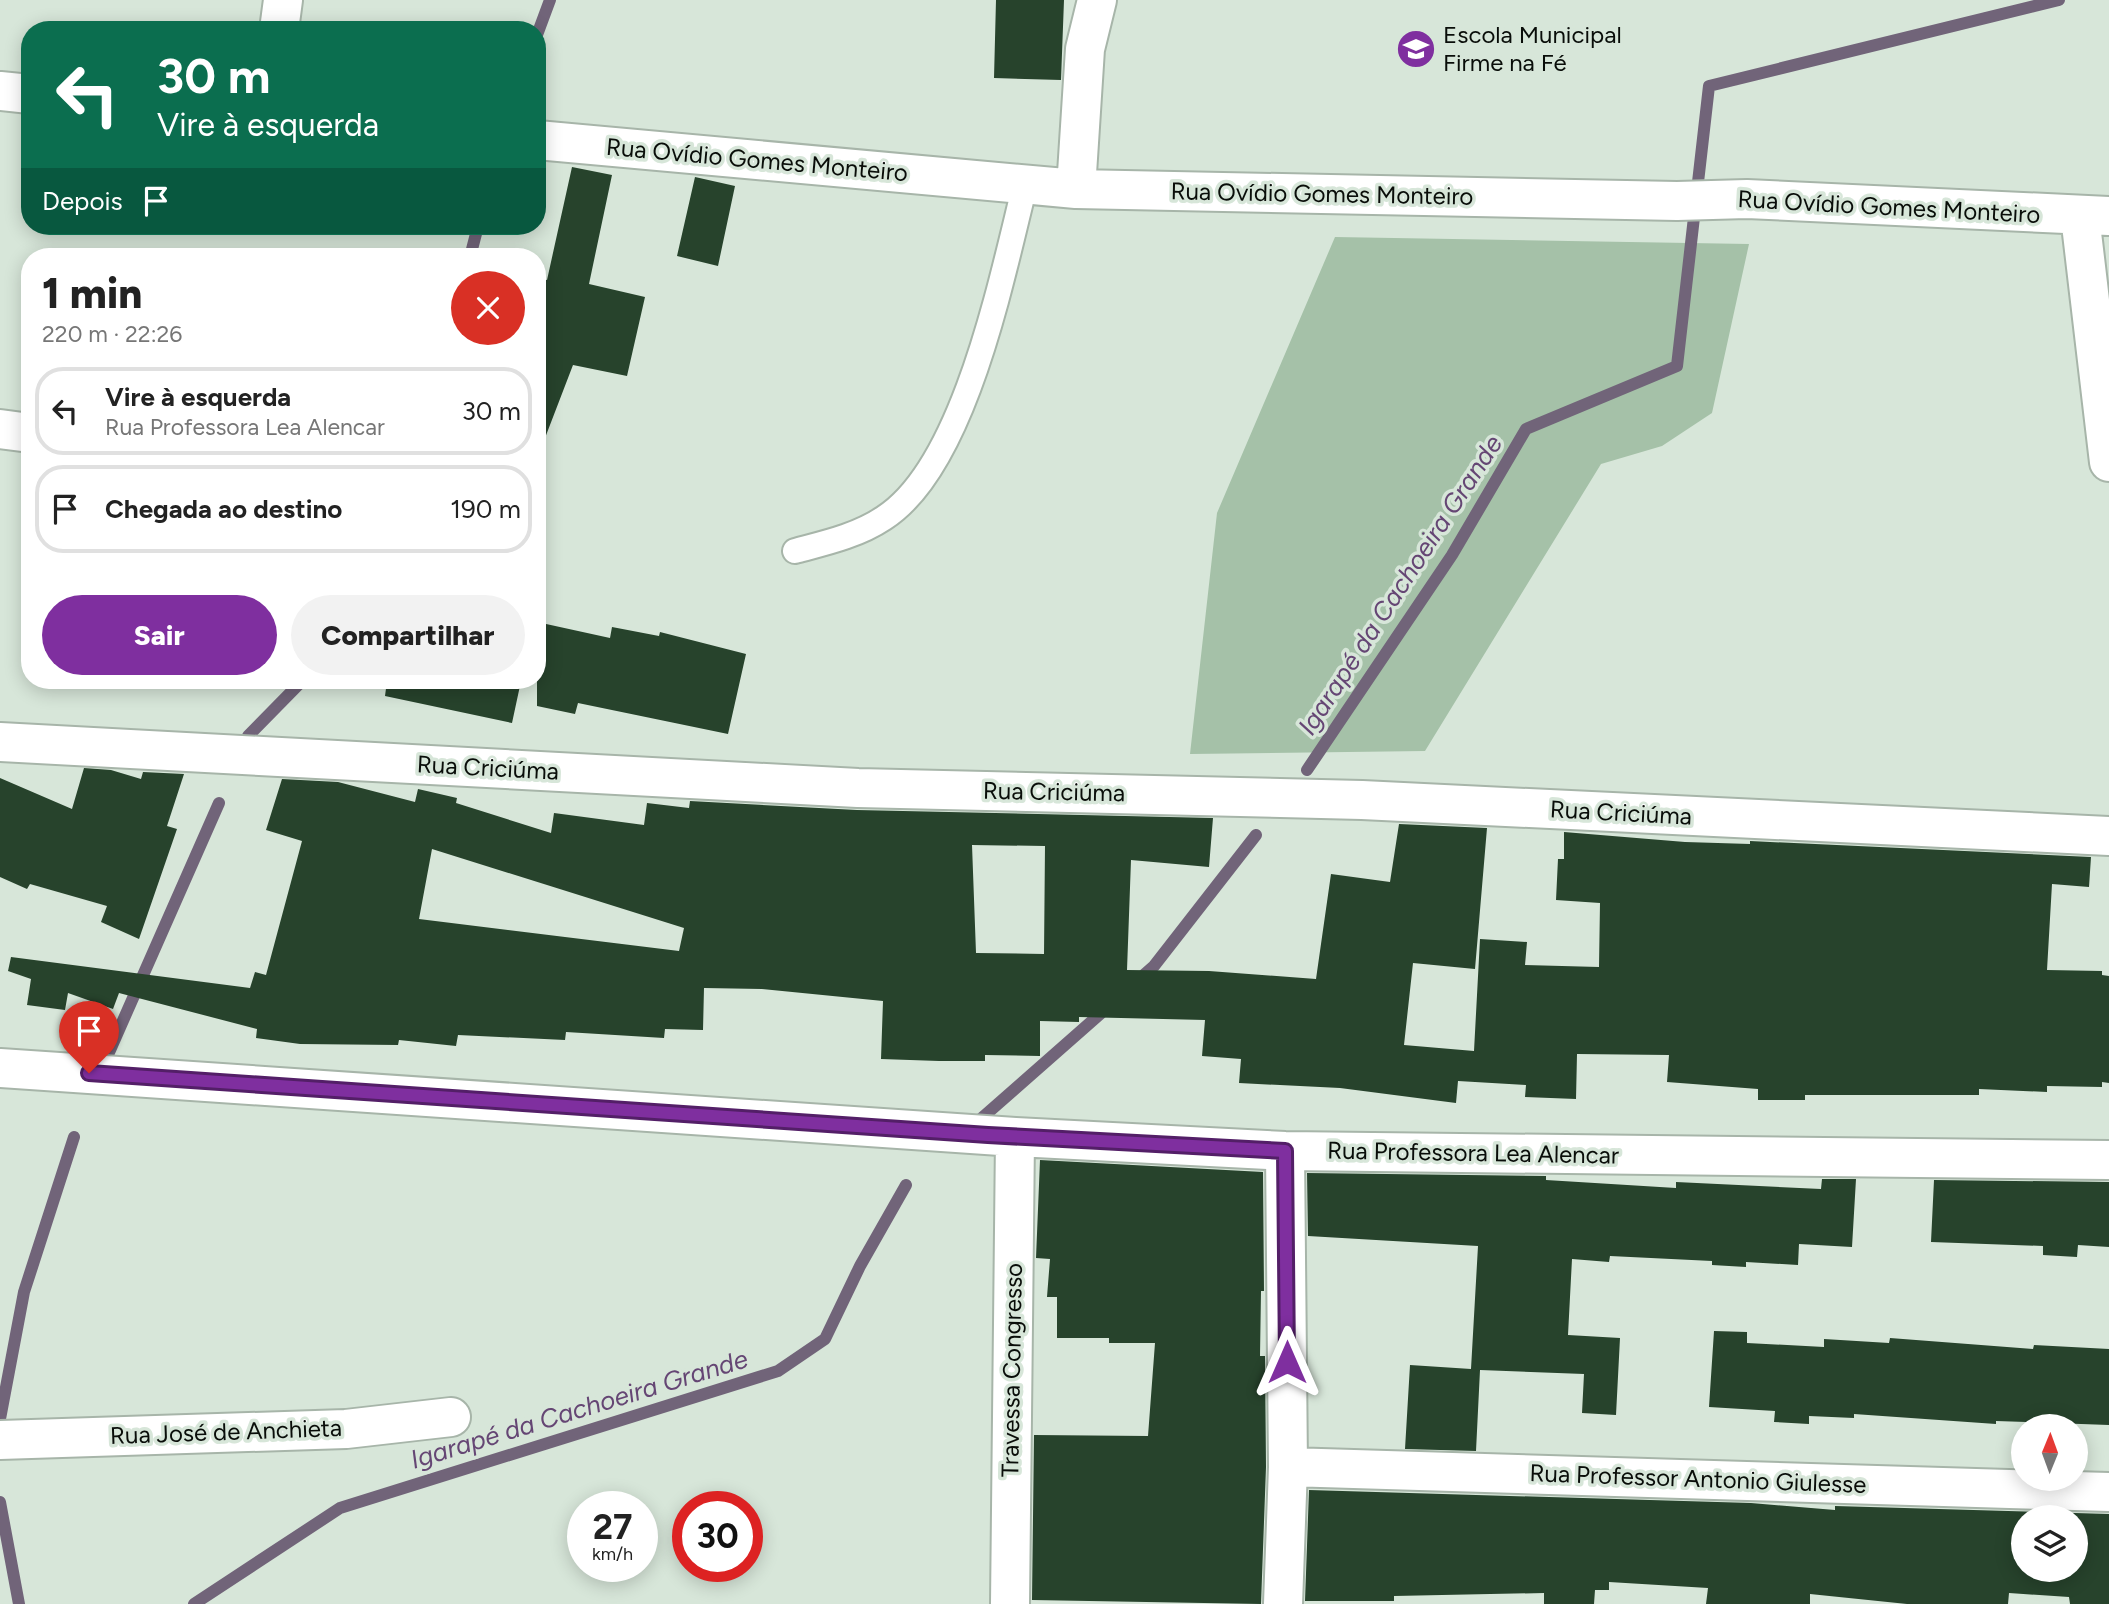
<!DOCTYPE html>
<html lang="pt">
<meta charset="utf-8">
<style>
body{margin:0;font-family:Figtree,sans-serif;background:#f2f2f2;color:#222;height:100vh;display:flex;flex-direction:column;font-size:26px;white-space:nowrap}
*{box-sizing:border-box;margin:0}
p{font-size:23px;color:#767676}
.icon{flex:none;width:38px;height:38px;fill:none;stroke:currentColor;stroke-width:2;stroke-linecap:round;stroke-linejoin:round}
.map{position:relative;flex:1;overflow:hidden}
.details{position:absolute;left:21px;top:248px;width:525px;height:441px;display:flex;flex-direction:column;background:#fff;border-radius:28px;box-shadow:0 4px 18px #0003}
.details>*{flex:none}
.guide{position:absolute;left:21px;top:21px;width:525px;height:214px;border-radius:28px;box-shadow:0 4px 18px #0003;background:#0b6e4f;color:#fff;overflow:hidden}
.needle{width:46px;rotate:1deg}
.controls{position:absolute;left:2011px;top:1414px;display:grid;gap:14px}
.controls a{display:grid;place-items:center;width:77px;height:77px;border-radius:50%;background:#fff;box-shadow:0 4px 18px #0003;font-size:35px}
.speed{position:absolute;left:567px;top:1491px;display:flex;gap:14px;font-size:35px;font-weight:700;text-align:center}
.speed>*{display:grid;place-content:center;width:91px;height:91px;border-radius:50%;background:#fff;box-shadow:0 4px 18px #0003;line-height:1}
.speed small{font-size:18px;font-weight:400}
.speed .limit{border:10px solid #d22;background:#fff;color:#111}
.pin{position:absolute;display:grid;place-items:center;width:60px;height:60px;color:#fff;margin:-72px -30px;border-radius:50% 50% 50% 0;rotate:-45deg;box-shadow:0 0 7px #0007}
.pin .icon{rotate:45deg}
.me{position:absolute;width:77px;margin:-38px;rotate:0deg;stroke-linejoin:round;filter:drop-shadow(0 0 5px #0008)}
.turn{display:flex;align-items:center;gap:24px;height:147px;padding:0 21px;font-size:32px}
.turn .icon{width:91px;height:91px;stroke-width:2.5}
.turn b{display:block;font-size:49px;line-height:60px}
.then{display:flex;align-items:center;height:66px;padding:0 21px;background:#0003;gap:14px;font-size:26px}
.round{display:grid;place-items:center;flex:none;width:74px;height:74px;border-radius:37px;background:#f2f2f2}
.summary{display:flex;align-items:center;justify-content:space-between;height:119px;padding:0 21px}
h1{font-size:42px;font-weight:800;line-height:52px}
.action{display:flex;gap:14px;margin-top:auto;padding:14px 21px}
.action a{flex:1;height:80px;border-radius:42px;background:#7f2f9f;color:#fff;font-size:28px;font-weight:800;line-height:80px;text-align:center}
.action a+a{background:#f2f2f2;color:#222}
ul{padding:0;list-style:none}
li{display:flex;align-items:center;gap:21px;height:88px;margin:0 14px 10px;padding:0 7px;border:4px solid #e0e0e0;border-radius:28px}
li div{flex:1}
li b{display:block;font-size:26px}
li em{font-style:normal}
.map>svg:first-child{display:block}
.green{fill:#a5c1a8}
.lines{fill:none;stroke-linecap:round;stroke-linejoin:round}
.stream{stroke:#716479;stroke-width:12}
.building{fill:#27432c;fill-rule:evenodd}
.lane-casing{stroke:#a7b5a9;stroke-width:28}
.street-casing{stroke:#a7b5a9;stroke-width:42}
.lane{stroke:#fff;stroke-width:24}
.street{stroke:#fff;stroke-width:38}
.route-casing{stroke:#531f67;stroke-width:18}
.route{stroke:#7f2f9f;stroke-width:12}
.labels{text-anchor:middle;stroke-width:7;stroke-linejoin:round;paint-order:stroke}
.poi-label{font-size:24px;fill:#090d09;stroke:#d7e6d9;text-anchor:start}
.street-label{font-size:24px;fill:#090d09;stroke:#d7e6d9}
.water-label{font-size:26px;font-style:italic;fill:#654674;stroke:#d7e6d9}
</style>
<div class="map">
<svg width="2109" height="1604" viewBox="0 0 2109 1604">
<rect width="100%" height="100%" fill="#d7e6d9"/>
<path class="green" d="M1335,237L1749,244L1712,413L1662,446L1601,464L1425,751L1190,754L1217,513Z"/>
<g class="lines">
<path class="stream" d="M537,35L550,0
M470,257L478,226
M248,736L302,681
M1307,770L1452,555L1526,429L1677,366L1709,86L2059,0
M1137,981L1154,966L1256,835
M103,1066L219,803
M975,1124L1108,1007
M0,1419L24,1292L74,1137
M0,1502L19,1604
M194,1604L340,1508L778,1371L825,1339L860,1266L906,1185"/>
</g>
<path class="building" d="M996,0H1064L1061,80L994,78Z
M572,167L612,175L589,284L645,297L627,376L573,365L540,451H537V278L547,280Z
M695,177L735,186L718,266L677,256Z
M537,622L610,638L612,627L659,636L660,632L746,654L728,734L578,703L575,714L537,706Z
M387,681H521L512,723L385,696Z
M84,768L111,770L141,779L143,772L184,774L167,826L177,829L139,939L101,922L107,906L30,884L27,889L0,877V778L72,809Z
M282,779L338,782L415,802L418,789L457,798L456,803L551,833L554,813L644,825L647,803L689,808L690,801L857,810L1213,818L1209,867L1131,860L1127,970L1209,971L1316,979L1331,874L1390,882L1399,824L1487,828L1475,969L1413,963L1404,1045L1474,1051L1480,939L1527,942L1525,965L1599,967L1600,903L1556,900L1558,859H1564V832L1685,842L1750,844V841L2091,857L2089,887L2052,884L2047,970L2102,971V975L2109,976V1083L2102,1082V1087L2047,1086V1092L1979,1089V1095H1805V1100H1758V1089L1667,1082L1669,1055L1577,1054L1576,1099L1525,1097L1526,1085L1458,1081L1456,1103L1340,1088L1239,1083L1241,1059L1202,1056L1205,1020L1079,1017V1022L1040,1021V1056L985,1055V1061H939L881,1059L883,1001L762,989L704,988L703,1030L665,1029L664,1038L566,1032L565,1040L458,1035L456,1046L399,1040L398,1045L300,1044L256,1038L257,1029L119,993L113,1009L68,993L65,1010L27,1005L31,979L8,971L11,957L250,988L255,972L266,975L302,841L266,830ZM972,845L1045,846L1044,954L976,953ZM432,849L684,928L679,951L419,919Z
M1040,1160L1263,1172L1264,1291H1261L1260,1356H1265L1266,1467L1261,1604L1032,1600L1034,1435L1148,1436L1155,1343H1109V1338H1057V1297H1047L1050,1259L1036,1258Z
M1307,1173L1546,1176V1180L1676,1188V1182L1821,1189L1822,1179H1856L1852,1247L1799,1244L1798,1265L1746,1262V1267L1712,1265V1261L1610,1256L1609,1262L1572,1259L1568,1335L1620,1338L1616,1415L1582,1413L1584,1374L1480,1370L1476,1451L1405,1449L1410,1365L1471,1369L1478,1246L1308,1236Z
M1934,1180L2109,1182V1247L2078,1245L2077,1257L2043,1255V1246L1931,1242Z
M1714,1331L1747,1332V1343L1824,1347V1339L1889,1343L1890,1338L2033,1349L2034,1345L2109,1349V1425L1996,1421V1424L1854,1414V1418L1809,1416V1424L1774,1422L1775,1411L1709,1407Z
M1309,1490L1751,1503L1835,1510V1506L2109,1514V1604H2070L2069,1597L2009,1593L2008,1604H1907L1810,1594V1604H1706L1708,1588L1609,1582V1590H1595L1594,1604H1544V1593L1394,1596V1601H1305ZM2023,1517H2076V1570H2023Z"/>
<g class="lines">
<g class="lane-casing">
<path id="lane" d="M795,551C825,543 857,536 884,518C965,466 1002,276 1025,185"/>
</g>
<g class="street-casing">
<path id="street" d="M279,30L283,0
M0,91L30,94
M537,140L1076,189L1677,201L1747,199L2109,216
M1076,189L1085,49L1097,0
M2080,216L2109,462
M0,429L30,433
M0,742L858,788L1362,800L2109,836
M0,1068L1015,1137L1285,1151L2109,1160
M0,1440L346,1429L451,1417
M1288,1467L2109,1492
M1010,1604L1015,1137
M1283,1604L1288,1467L1285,1151"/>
</g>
<use href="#lane" class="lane"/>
<use href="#street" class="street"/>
</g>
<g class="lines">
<g class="route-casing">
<path id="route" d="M89,1073L988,1135L1285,1151L1287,1362"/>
</g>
<use href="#route" class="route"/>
</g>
<defs>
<g id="school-disc" transform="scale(2.0125)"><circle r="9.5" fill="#7f2f9f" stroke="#d7e6d9"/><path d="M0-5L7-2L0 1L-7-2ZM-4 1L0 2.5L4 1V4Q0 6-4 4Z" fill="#fff"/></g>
</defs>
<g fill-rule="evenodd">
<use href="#school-disc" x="1416" y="49"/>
</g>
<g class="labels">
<g class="poi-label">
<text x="1443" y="43">Escola Municipal<tspan x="1443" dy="28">Firme na Fé</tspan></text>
</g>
<g class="street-label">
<text transform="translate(757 160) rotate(5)" y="8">Rua Ovídio Gomes Monteiro</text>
<text transform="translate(1322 194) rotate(1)" y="8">Rua Ovídio Gomes Monteiro</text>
<text transform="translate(1889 207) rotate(3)" y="8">Rua Ovídio Gomes Monteiro</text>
<text transform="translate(488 768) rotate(3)" y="8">Rua Criciúma</text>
<text transform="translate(1054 792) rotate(1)" y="8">Rua Criciúma</text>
<text transform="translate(1621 813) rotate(3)" y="8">Rua Criciúma</text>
<text transform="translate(1473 1153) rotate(1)" y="8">Rua Professora Lea Alencar</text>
<text transform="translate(1012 1370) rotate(-89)" y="8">Travessa Congresso</text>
<text transform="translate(226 1432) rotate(-2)" y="8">Rua José de Anchieta</text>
<text transform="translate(1698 1479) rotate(2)" y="8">Rua Professor Antonio Giulesse</text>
</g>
<g class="water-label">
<text transform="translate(1400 585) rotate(-57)" y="9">Igarapé da Cachoeira Grande</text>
<text transform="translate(579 1409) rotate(-17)" y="9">Igarapé da Cachoeira Grande</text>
</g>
</g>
</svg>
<div class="controls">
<a><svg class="needle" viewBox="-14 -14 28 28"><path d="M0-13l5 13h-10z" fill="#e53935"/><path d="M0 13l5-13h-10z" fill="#767676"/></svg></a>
<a><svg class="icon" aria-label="layers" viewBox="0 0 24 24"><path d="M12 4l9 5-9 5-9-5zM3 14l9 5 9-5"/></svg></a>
</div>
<div class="speed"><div>27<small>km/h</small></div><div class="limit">30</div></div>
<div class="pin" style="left:89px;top:1073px;background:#d93025"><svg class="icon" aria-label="arrive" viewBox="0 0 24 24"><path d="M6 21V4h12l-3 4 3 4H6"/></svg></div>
<svg class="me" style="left:1287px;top:1362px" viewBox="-20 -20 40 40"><path d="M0-17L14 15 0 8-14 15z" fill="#7f2f9f" stroke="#fff" stroke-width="4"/></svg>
<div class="guide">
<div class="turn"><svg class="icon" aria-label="left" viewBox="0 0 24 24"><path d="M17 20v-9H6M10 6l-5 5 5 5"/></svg><div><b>30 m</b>Vire à esquerda</div></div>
<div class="then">Depois<svg class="icon" aria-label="arrive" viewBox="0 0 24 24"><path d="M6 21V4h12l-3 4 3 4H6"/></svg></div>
</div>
<section class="details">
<div class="summary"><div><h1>1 min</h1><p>220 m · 22:26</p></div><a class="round" style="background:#d93025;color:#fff"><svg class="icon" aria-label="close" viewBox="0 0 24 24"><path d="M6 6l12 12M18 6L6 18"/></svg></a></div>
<ul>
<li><svg class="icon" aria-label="left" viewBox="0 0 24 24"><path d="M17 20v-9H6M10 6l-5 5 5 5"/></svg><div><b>Vire à esquerda</b><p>Rua Professora Lea Alencar</p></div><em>30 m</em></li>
<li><svg class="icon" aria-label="arrive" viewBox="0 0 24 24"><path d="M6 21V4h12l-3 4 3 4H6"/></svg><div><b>Chegada ao destino</b></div><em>190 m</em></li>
</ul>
<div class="action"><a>Sair</a><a>Compartilhar</a></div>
</section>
</div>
